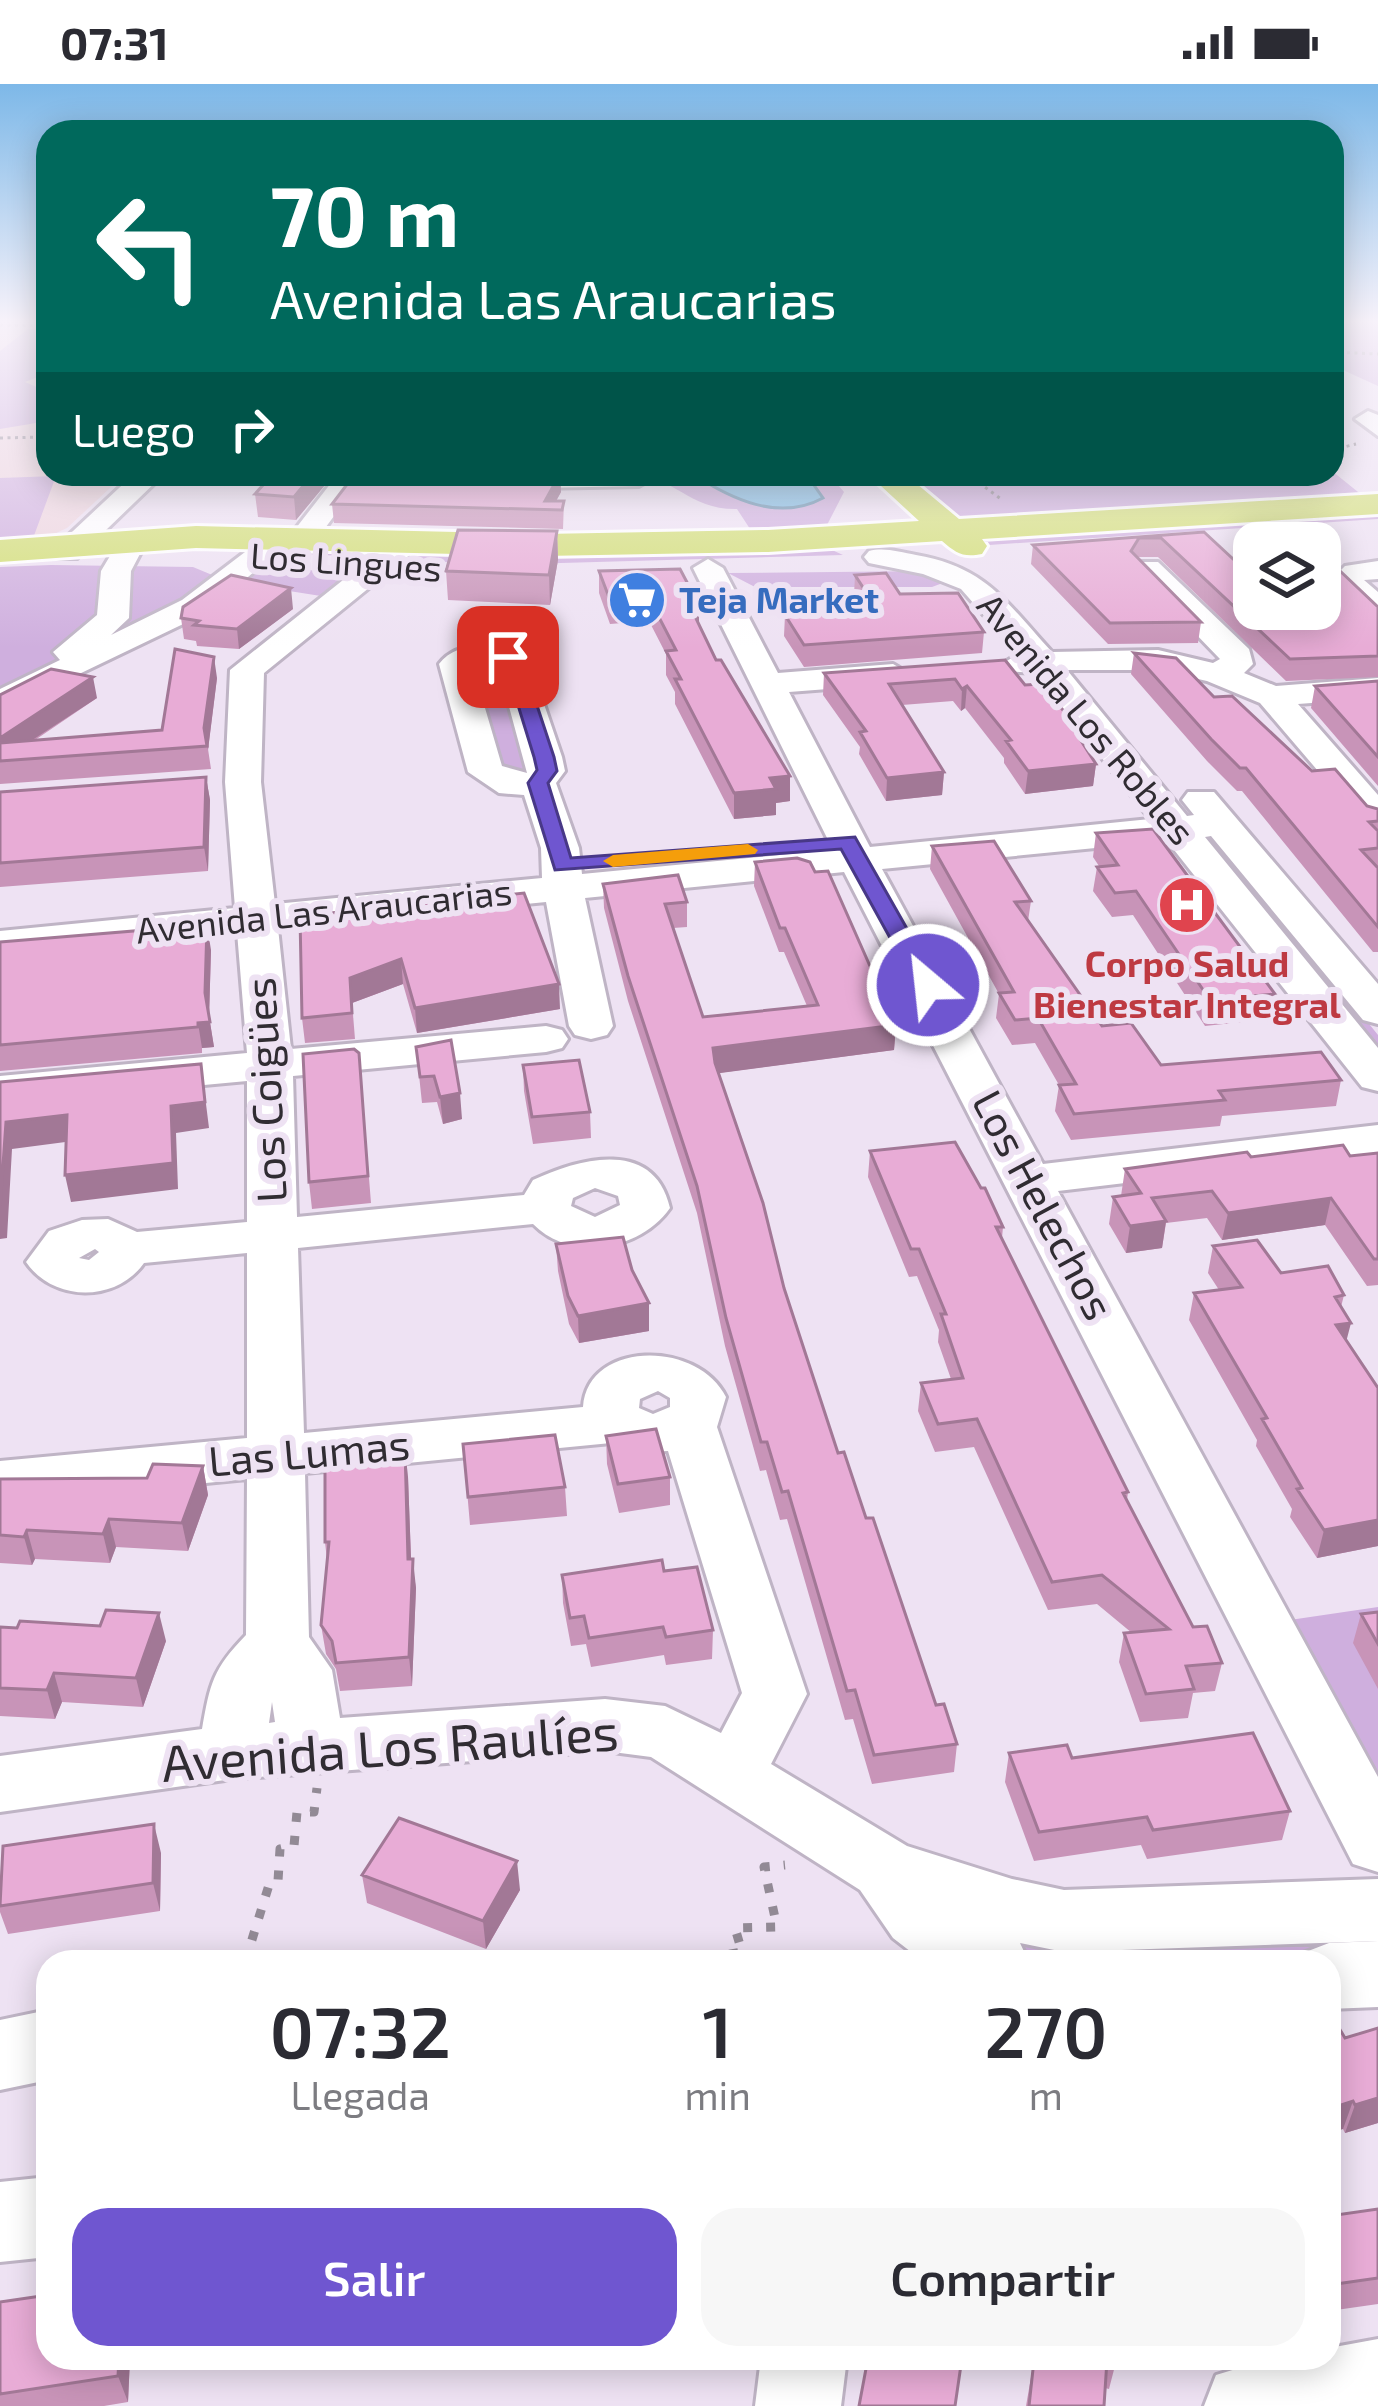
<!DOCTYPE html>
<html lang="es">
<meta charset="utf-8">
<style>
body{margin:0;font-family:"Exo 2",sans-serif;background:#f7f7f7;color:#2b2b33;height:100vh;display:flex;flex-direction:column;font-size:45px;white-space:nowrap}
*{box-sizing:border-box;margin:0}
p{font-size:39px;color:#7c7c81}
.icon{flex:none;width:66px;height:66px;fill:none;stroke:currentColor;stroke-width:2;stroke-linecap:round;stroke-linejoin:round}
.map{position:relative;flex:1;overflow:hidden}
.sheet{position:absolute;left:36px;top:1866px;width:1305px;height:420px;display:flex;flex-direction:column;background:#fff;border-radius:36px;box-shadow:0 6px 30px #0003}
.sheet>*{flex:none}
.banner{position:absolute;left:36px;top:36px;width:1308px;height:366px;border-radius:36px;box-shadow:0 6px 30px #0003;background:#00695c;color:#fff;overflow:hidden}
.buttons{position:absolute;left:1233px;top:438px;display:grid;gap:24px}
.buttons a{display:grid;place-items:center;width:108px;height:108px;border-radius:24px;background:#fff;box-shadow:0 6px 30px #0003;font-size:60px}
.pin{position:absolute;display:grid;place-items:center;width:102px;height:102px;color:#fff;margin:-51px;border-radius:24px;box-shadow:0 6px 18px #0006}
.me{position:absolute;width:132px;margin:-66px;rotate:332deg;stroke-linejoin:round;filter:drop-shadow(0 0 9px #0008)}
.turn{display:flex;align-items:center;gap:42px;height:252px;padding:0 36px;font-size:54px}
.turn .icon{width:156px;height:156px;stroke-width:2.5}
.turn b{display:block;font-size:84px;line-height:102px}
.then{display:flex;align-items:center;height:114px;padding:0 36px;background:#0003;gap:24px;font-size:45px}
.eta{display:flex;justify-content:space-evenly;align-items:center;height:204px;text-align:center}
.eta b{font-size:72px;font-weight:600;line-height:84px}
.cta{display:flex;gap:24px;margin-top:auto;padding:24px 36px}
.cta a{flex:1;height:138px;border-radius:36px;background:#6f56d0;color:#fff;font-size:48px;font-weight:600;line-height:138px;text-align:center}
.cta a+a{background:#f7f7f7;color:#2b2b33}
.status{display:flex;justify-content:space-between;align-items:center;height:84px;padding:0 60px;background:#fff;direction:ltr}
.status svg{height:33px;fill:currentColor}
.map>svg:first-child{display:block}
.education{fill:#eed5de}
.green{fill:#cfafde}
.water{fill:#7ebee7;stroke:#6792b1;stroke-width:3}
.lines{fill:none;stroke-linecap:round;stroke-linejoin:round}
.minor-casing{stroke:#bfb4c5;stroke-width:6}
.major-casing{stroke:#fff;stroke-width:6}
.path-far1{stroke:#928a95;stroke-width:3;stroke-dasharray:3 4.5;stroke-linecap:butt}
.path{stroke:#928a95;stroke-width:9;stroke-dasharray:9 14;stroke-linecap:butt}
.minor{fill:#fff;fill-rule:evenodd}
.major{fill:#d2df73;fill-rule:evenodd}
.wall{fill:#c894b8}
.shaded-wall{fill:#a27896}
.building{fill:#e8acd6;stroke:#a27896;stroke-width:3}
.route{fill:#6f56d0;stroke:#483887;stroke-width:3}
.slow{fill:#f59e0b}
.labels{text-anchor:middle;stroke-width:12;stroke-linejoin:round;paint-order:stroke}
.far-street-label{font-size:36px;fill:#302c32;stroke:#eee2f3}
.far-shop-label{font-size:36px;font-weight:bold;fill:#366cbe;stroke:#eee2f3;text-anchor:start}
.far-health-label{font-size:36px;font-weight:bold;fill:#be3a42;stroke:#eee2f3}
.street-label{font-size:42px;fill:#302c32;stroke:#eee2f3}
.near-street-label{font-size:51px;fill:#302c32;stroke:#eee2f3}
</style>
<div class="status"><b>07:31</b><svg viewBox="0 0 49 12"><path d="M0 12V9h3v3zM5 12V6h3v6zM10 12V3h3v9zM15 12V0h3v12zM26 1h20v11H26zM47 4h2v5h-2z"/></svg></div>
<div class="map">
<svg width="1378" height="2322" viewBox="0 0 1378 2322">
<rect width="100%" height="100%" fill="#eee2f3"/>
<path class="education" d="M0,239H48V390H125L67,444L39,457L0,460Z"/>
<path class="green" d="M1332,239H1378V302L1332,281Z
M48,244V289L25,298L48,308V337L0,345V267L28,245Z
M1332,387L1368,416L969,443L907,390Z
M635,390H829L844,408L826,443L754,451L737,425C690,426 674,393 635,390Z
M56,392L32,457L0,458V394Z
M1378,423V435L989,461L974,452Z
M819,460L843,471L494,481L256,467L106,465Z
M51,481L193,483L217,493L177,522L0,608V483Z
M261,483L353,489L321,512L245,500Z
M930,487L948,497L932,503H755L728,489Z
M479,578L506,580L533,691L499,690L468,583Z
M1224,759L1378,951V973L1208,760Z
M1378,1523V1708L1283,1537Z
M1352,1855L1345,1864L1133,1878H1038L968,1856Z"/>
<path class="water" d="M693,390H806L823,414C779,438 731,415 693,390Z"/>
<g class="lines">
<g class="minor-casing">
<path id="minor" d="M1368,327L1378,331V352L1355,335Z
M134,390H164L77,474H57L52,468L57,462Z
M338,390H650L653,394L639,402L539,404L360,397L314,459H294L289,453Z
M407,450L422,459L417,465L264,589L261,698L275,820L542,794L541,764L524,711L499,709L468,688L439,580C459,554 498,561 525,569L529,576L562,673L565,687L556,699L579,764L582,790L833,766L693,484L708,475L723,484L778,589L893,580L910,590L893,600L789,608L870,763L1150,735L1035,589L1007,587L1002,580L1018,570L961,505L923,490L869,479L864,473L869,467C884,463 900,468 916,471C986,483 1006,518 1052,568L1158,566L1213,579L1220,575L1132,484L1136,478H1158L1249,565L1253,580L1244,589L1276,602L1378,594V614L1298,620L1378,711V745L1365,742L1260,619L1207,597L1158,586H1067L1187,732L1194,731L1182,716L1188,708H1214L1378,900V940L1363,936L1211,752L1205,753L1378,964V1007L1362,1003L1167,757L882,785L1043,1080L1378,1041V1069L1058,1107L1378,1693V1788L1353,1780L844,788L585,814L613,942L607,951L591,955L575,951L569,942L546,818L278,844L291,965L546,942L562,946L568,955L562,964L546,968L293,992L297,1133L524,1111L533,1096C580,1074 654,1054 670,1124C641,1166 571,1179 533,1140L298,1164L304,1349L583,1323C587,1257 697,1255 726,1313L717,1343L807,1610L771,1680L907,1762L1012,1795L1064,1806L1378,1795V1857L1064,1868L1020,1859L1029,1878H924L893,1854L860,1806L651,1673L605,1667L232,1695L0,1728V1672L202,1645C210,1599 213,1585 246,1551L247,1395L0,1419V1377L247,1354V1169L144,1179C116,1219 53,1218 26,1178L49,1147L82,1136L108,1135L137,1148L247,1138V997L0,1020V992L247,969L237,848L0,871V847L235,824L225,698L230,586L397,453ZM491,580L498,582L527,689L502,682L473,583ZM595,1104L618,1112L620,1121L595,1133L571,1122L573,1114ZM95,1165L99,1168L89,1176L79,1174ZM658,1307L670,1314V1323L653,1330L639,1324L640,1315ZM611,1359L642,1368L668,1367L742,1609L721,1649L665,1622L605,1615L340,1634L332,1586L309,1553L305,1389ZM272,1618L275,1638L269,1639Z
M126,459L141,468L131,487L129,534L111,551L182,516L249,465H269L274,471L204,530L0,628V605L60,576L53,568L97,531L101,487L116,462Z
M1378,477V495L1364,496L1378,508V534L1367,532L1331,496L1345,482Z
M1378,1857V1923L1329,1925V1878H1299L1303,1869L1329,1859Z
M48,1926V1996L0,2006V1936Z
M48,2093V2173L0,2178V2098Z
M1378,2255V2322H1204L1216,2291L1272,2274H1329V2264Z
M761,2274H847L841,2322H755Z"/>
</g>
<g class="major-casing">
<path id="major" d="M868,390H905L959,435L1378,410V430L982,455L987,462L982,470C963,474 956,469 942,457L768,468L543,472L196,464L0,478V456L196,442L543,450L768,446L919,437Z"/>
</g>
<path class="path-far1" d="M0,241L48,242
M1332,268L1378,270
M0,354L47,353
M1332,366L1356,360
M967,390L1001,415
M1284,390L1304,394
M1253,397L1272,390"/>
<path class="path" d="M245,1878L269,1801L278,1797L280,1765L294,1762L297,1728H314L317,1704
M684,1878L742,1868L735,1844L777,1843L764,1783L785,1781"/>
<use href="#minor" class="minor"/>
<use href="#major" class="major"/>
</g>
<path class="wall" d="M273,390H334L296,436L258,433L255,410Z
M560,390L561,408L556,417H564L563,445L334,439L332,420Z
M557,447L558,476L550,521L448,516L446,487Z
M1204,448L1246,487L1378,523V593L1286,597L1158,473H1138L1201,538L1198,559L1108,560L1031,480L1033,461Z
M599,487L699,541L790,717L776,719V731L734,735L675,620V608L666,591V570L649,537L610,540L599,509Z
M855,491L984,548L982,569L804,583L784,552L785,531L863,526L854,511Z
M293,525L239,565L197,562L196,557L184,555L181,534Z
M1134,569L1214,613L1312,687L1367,722L1378,725V868H1373L1242,707H1237L1207,677L1131,590Z
M1005,576L1025,601L1073,638L1072,643L1096,680L1093,702L1025,710L1004,679V674L965,624L961,627L953,617L902,621L944,688L942,711L886,717L859,670L860,663L823,611L824,589Z
M217,594L208,665L211,685L0,700V611L97,614L35,656L162,646Z
M1378,597V702L1311,624L1315,602Z
M206,693L210,716L208,787L0,803V708Z
M1096,749L1275,910L1270,935L1205,942L1133,831L1112,833L1093,807L1097,783L1099,782L1093,773Z
M932,762L1031,817L1028,837L1102,942L1161,981L1341,996L1336,1022L1222,1032L1220,1042L1071,1056L1055,1027L1059,1001L1035,959L1012,961L996,934L999,910L930,785Z
M755,778L896,941L894,966L718,989L784,1204L838,1369L866,1434L936,1621L957,1660L954,1688L872,1700L853,1635L845,1636L787,1435L780,1436L766,1386L760,1387L725,1262L697,1129L628,917L604,824L603,800L687,818V843L673,844L703,933L807,922L784,868H779L754,802Z
M300,832L560,925L417,949L403,900L352,919L355,955L305,959L302,934Z
M0,858L211,866L209,933L214,963L202,964V969L0,987Z
M416,963L462,1035L443,1040L437,1018L422,1019Z
M359,969L371,1119L312,1125L309,1098Z
M523,981L590,1028L591,1054L533,1060L524,1007Z
M870,1067L1003,1143L1002,1154L1128,1408L1127,1416L1193,1543L1222,1579L1215,1607L1193,1609L1188,1634L1140,1638L1119,1578L1124,1549H1132L1097,1520L1048,1526L974,1363L935,1368L918,1327L921,1299L951,1295L938,1258L939,1246L917,1192L909,1193L868,1093Z
M1378,1069V1201L1367,1202L1325,1141L1222,1156L1207,1134L1166,1139L1162,1164L1126,1169L1109,1140L1113,1113L1121,1112L1125,1085L1251,1073L1350,1072Z
M556,1160L649,1247L579,1259L569,1240L558,1187Z
M1213,1162L1344,1211L1341,1223L1347,1256L1378,1304V1462L1317,1474L1290,1433L1292,1425L1256,1362L1257,1356L1189,1236L1194,1209L1219,1206L1208,1189Z
M606,1352L670,1393V1421L619,1429L607,1380Z
M463,1360L565,1403L567,1432L470,1441Z
M203,1382L208,1411L188,1467L116,1463L110,1479L35,1475L32,1481L0,1479V1395L147,1394Z
M408,1393L411,1475L416,1504L412,1602L340,1607L336,1585L326,1570L321,1541L327,1476L325,1458Z
M664,1487L713,1546L712,1575L666,1581L664,1571L591,1583L586,1560L571,1562L563,1519L562,1491Z
M1378,1528V1605L1353,1559L1361,1530Z
M0,1543L166,1557L143,1623L62,1618L55,1635L0,1632Z
M1009,1669L1072,1674L1290,1727L1282,1756L1147,1775L1141,1761L1034,1777L1005,1698Z
M161,1769L160,1827L8,1850L0,1828V1798Z
M362,1791L520,1806L486,1865L367,1819Z
M1378,1944V2039L1345,2049L1343,2045L1345,1954Z
M1378,2125V2220L1329,2227V2132Z
M0,2218L48,2274H130L128,2318L104,2322H0Z
M1040,2274H1117L1109,2305L1105,2304L1104,2322H1026L1034,2276L1039,2277Z"/>
<path class="shaded-wall" d="M313,390H334L296,436L294,413Z
M560,390L561,408L551,426L545,417Z
M557,447L558,476L550,521L549,491Z
M291,504L293,525L239,565L237,545Z
M699,521V544L690,522Z
M214,573L217,594L208,666L204,644Z
M93,593L97,614L0,677V654Z
M967,602L965,624L961,627L962,605Z
M1096,680L1093,702L1025,710L1028,687Z
M944,688L942,711L886,717L887,694Z
M790,692V717L776,719V731L734,735V709L770,694Z
M206,693L210,716L208,787L204,763Z
M207,841L211,866L209,934L205,909Z
M401,875L403,900L352,919L355,955L350,894Z
M559,900L560,925L417,949L415,924Z
M210,938L214,963L202,964L198,939Z
M896,941L894,966L713,990V964Z
M201,980L209,1044L176,1049L178,1105L71,1118L65,1091L171,1022Z
M460,1009L462,1035L443,1040L440,1013Z
M67,1031L73,1057L12,1065L7,1154L0,1155V1124L6,1038Z
M1331,1114L1325,1141L1222,1156L1228,1129Z
M1166,1137L1162,1164L1126,1169L1130,1142Z
M649,1219V1247L579,1259L578,1232Z
M1351,1239L1344,1266L1336,1241Z
M405,1365L408,1393L412,1501L413,1475L416,1504L412,1602L409,1573L408,1475Z
M203,1382L208,1411L188,1467L182,1439Z
M109,1435L116,1463L110,1479L103,1450Z
M1378,1436V1462L1317,1474L1324,1446Z
M27,1446L35,1475L32,1481L24,1453Z
M159,1529L166,1557L143,1623L136,1594Z
M54,1589L62,1618L55,1635L47,1606Z
M154,1740L161,1769L160,1827L153,1799Z
M517,1777L520,1806L486,1865L483,1837Z
M1378,2014V2039L1345,2049L1355,2021Z
M1353,2017L1343,2045L1329,2050V2025Z
M119,2274H130L128,2318L118,2292Z"/>
<path class="building" d="M273,390H313L294,413L255,410Z
M355,390H560L545,417H564L562,426L332,420Z
M458,446L557,447L549,491L446,487Z
M1299,447L1311,459H1273L1284,448Z
M1204,448L1246,487L1254,479V525H1320V468L1378,523V572L1290,575L1161,454H1139L1131,467L1201,538L1110,539L1033,461Z
M680,485L699,521L690,522L716,576H721L790,692L770,694L776,705L734,709L675,595H681L666,567L676,566L649,514L610,516L599,487Z
M886,489L900,510L958,509L984,548L804,561L785,531L877,525L855,491Z
M231,491L291,504L237,545L194,541L199,537L181,534L183,523Z
M175,565L214,573L204,644L207,662L0,677V659L162,646Z
M1134,569L1176,574L1214,613L1232,612L1312,687L1335,685L1367,722L1378,725V737L1369,738L1378,747V764L1361,766L1378,784V843L1246,684H1240L1211,655Z
M1005,576L1025,601L1041,600L1073,638H1069L1096,680L1028,687L1006,657L1011,656L967,602L962,605L955,595L889,600L944,688L887,694L860,648L866,647L824,589Z
M51,585L93,593L0,654V611Z
M1378,597V673L1315,602Z
M206,693L204,763L0,779V708Z
M1153,745L1275,910L1210,916L1136,807L1115,809L1097,783L1118,781L1096,749Z
M994,757L1031,817L1015,818L1102,942L1131,939L1161,981L1321,968L1341,996L1219,1007L1225,1016L1074,1030L1059,1001L1076,1000L1038,934L1015,936L999,909L1014,908L932,762Z
M797,774L810,778L815,788L828,787L896,941L713,964L715,979L763,1119L784,1204L838,1369L844,1368L866,1434H873L936,1621L944,1620L957,1660L874,1671L855,1606L847,1607L788,1407L782,1408L767,1358H761L726,1234L697,1102L628,892L603,800L678,791L687,818L665,820L703,933L818,921L785,844H780L755,778Z
M524,809L559,900L415,924L401,875L350,894L352,929L302,934L300,832Z
M207,841L205,909L210,938L198,939V943L0,961V858Z
M451,956L460,1009L440,1013L434,992L420,993L416,963Z
M354,965L359,969L368,1092L309,1098L303,970Z
M579,976L590,1028L532,1033L523,981Z
M201,980L205,1018L171,1022L173,1079L65,1091L67,1031L6,1038L0,1124V998Z
M955,1058L981,1104H985L1003,1143H996L1128,1408L1123,1409L1193,1543L1207,1542L1222,1579L1186,1582L1194,1605L1146,1610L1124,1549L1169,1545L1102,1491L1052,1498L977,1335L938,1340L921,1299L963,1294L941,1230H946L919,1165H911L870,1067Z
M1343,1061L1350,1072L1378,1069V1175H1374L1331,1114L1228,1129L1212,1107L1152,1114L1166,1137L1130,1142L1113,1113L1141,1109L1125,1085L1247,1068L1251,1073Z
M623,1153L632,1186L649,1219L578,1232L568,1212L556,1160Z
M1257,1156L1281,1189L1328,1182L1344,1211L1335,1213L1351,1239L1336,1241L1378,1304V1436L1324,1446L1297,1405L1302,1404L1262,1335L1267,1334L1194,1209L1242,1203L1213,1162Z
M656,1345L670,1393L618,1400L606,1352Z
M555,1351L565,1403L468,1413L463,1360Z
M405,1365L408,1475H413L409,1573L336,1579L332,1557L321,1541L329,1458H325V1371Z
M153,1380L203,1382L182,1439L109,1435L103,1450L27,1446L24,1453L0,1451V1395L147,1394Z
M662,1476L664,1487L697,1483L713,1546L666,1553L663,1543L589,1554L584,1532L570,1534L562,1491Z
M106,1526L159,1529L136,1594L54,1589L47,1606L0,1604V1543L17,1544L20,1537L100,1542Z
M1378,1528V1560L1361,1530Z
M1253,1649L1290,1727L1153,1746L1147,1733L1039,1748L1009,1669L1067,1661L1072,1674Z
M399,1734L517,1777L483,1837L362,1791Z
M154,1740L153,1799L0,1822L3,1762Z
M1339,1944L1345,1954L1378,1944V2014L1355,2021L1353,2017L1329,2025V1947Z
M1378,2125V2194L1329,2201V2132Z
M48,2211V2274H119L118,2292L0,2310V2218Z
M868,2274H962L955,2322H859Z
M1043,2274H1117L1116,2278L1107,2276L1104,2322H1029L1034,2276L1042,2278Z"/>
<linearGradient id="sky" x2="0" y2="1"><stop stop-color="#7db8e8"/><stop offset="0.42" stop-color="#f7f2fa"/><stop offset="1" stop-color="#f7f2fa" stop-opacity="0"/></linearGradient>
<rect width="1378" height="564" fill="url(#sky)"/>
<path class="route" d="M508,568L522,576L554,673L557,687L548,699L571,774L855,753L939,901L936,906H919L916,901L841,765L555,786L528,699L537,686L534,673L505,579L499,573Z"/>
<path class="slow" d="M748,760L758,766L755,770L613,783L603,777L613,771Z"/>
<defs>
<g id="supermarket-disc" transform="scale(3)"><circle r="9.5" fill="#3f7fe0" stroke="#eee2f3"/><path d="M-6-5.5h2.5l.6 2H6L4.5 2H-2.5L-4.4-4H-6ZM-1.5 3.2a1.3 1.3 0 1 0 .1 0ZM3 3.2a1.3 1.3 0 1 0 .1 0Z" fill="#fff"/></g>
<g id="hospital-disc" transform="scale(3)"><circle r="9.5" fill="#e0444e" stroke="#eee2f3"/><path d="M-5-5h3v3.5h4V-5h3V5h-3V1.5h-4V5h-3Z" fill="#fff"/></g>
</defs>
<g fill-rule="evenodd">
<use href="#supermarket-disc" x="637" y="516"/>
<use href="#hospital-disc" x="1187" y="821"/>
</g>
<g class="labels">
<g class="far-street-label">
<text transform="translate(346 478) rotate(4)" y="13">Los Lingues</text>
<text transform="translate(1086 635) rotate(50)" y="13">Avenida Los Robles</text>
<text transform="translate(324 827) rotate(-6)" y="13">Avenida Las Araucarias</text>
</g>
<g class="far-shop-label">
<text x="679" y="529">Teja Market</text>
</g>
<g class="far-health-label">
<text x="1187" y="893">Corpo Salud<tspan x="1187" dy="41">Bienestar Integral</tspan></text>
</g>
<g class="street-label">
<text transform="translate(266 1006) rotate(-93)" y="15">Los Coigües</text>
<text transform="translate(1043 1121) rotate(62)" y="15">Los Helechos</text>
<text transform="translate(309 1369) rotate(-5)" y="15">Las Lumas</text>
</g>
<g class="near-street-label">
<text transform="translate(390 1664) rotate(-4)" y="18">Avenida Los Raulíes</text>
</g>
</g>
</svg>
<div class="buttons">
<a><svg class="icon" aria-label="layers" viewBox="0 0 24 24"><path d="M12 4l9 5-9 5-9-5zM3 14l9 5 9-5"/></svg></a>
</div>
<div class="pin" style="left:508px;top:573px;background:#d93025"><svg class="icon" aria-label="arrive" viewBox="0 0 24 24"><path d="M6 21V4h12l-3 4 3 4H6"/></svg></div>
<svg class="me" style="left:928px;top:901px" viewBox="-20 -20 40 40"><circle r="17" fill="#6f56d0" stroke="#fff" stroke-width="3"/><path d="M0-11L8 9 0 5-8 9z" fill="#fff"/></svg>
<div class="banner">
<div class="turn"><svg class="icon" aria-label="left" viewBox="0 0 24 24"><path d="M17 20v-9H6M10 6l-5 5 5 5"/></svg><div><b>70 m</b>Avenida Las Araucarias</div></div>
<div class="then">Luego<svg class="icon" aria-label="right" viewBox="0 0 24 24"><path d="M7 20v-9h11M14 6l5 5-5 5"/></svg></div>
</div>
<section class="sheet">
<div class="eta">
<div><b>07:32</b><p>Llegada</p></div>
<div><b>1</b><p>min</p></div>
<div><b>270</b><p>m</p></div>
</div>
<div class="cta"><a>Salir</a><a>Compartir</a></div>
</section>
</div>
